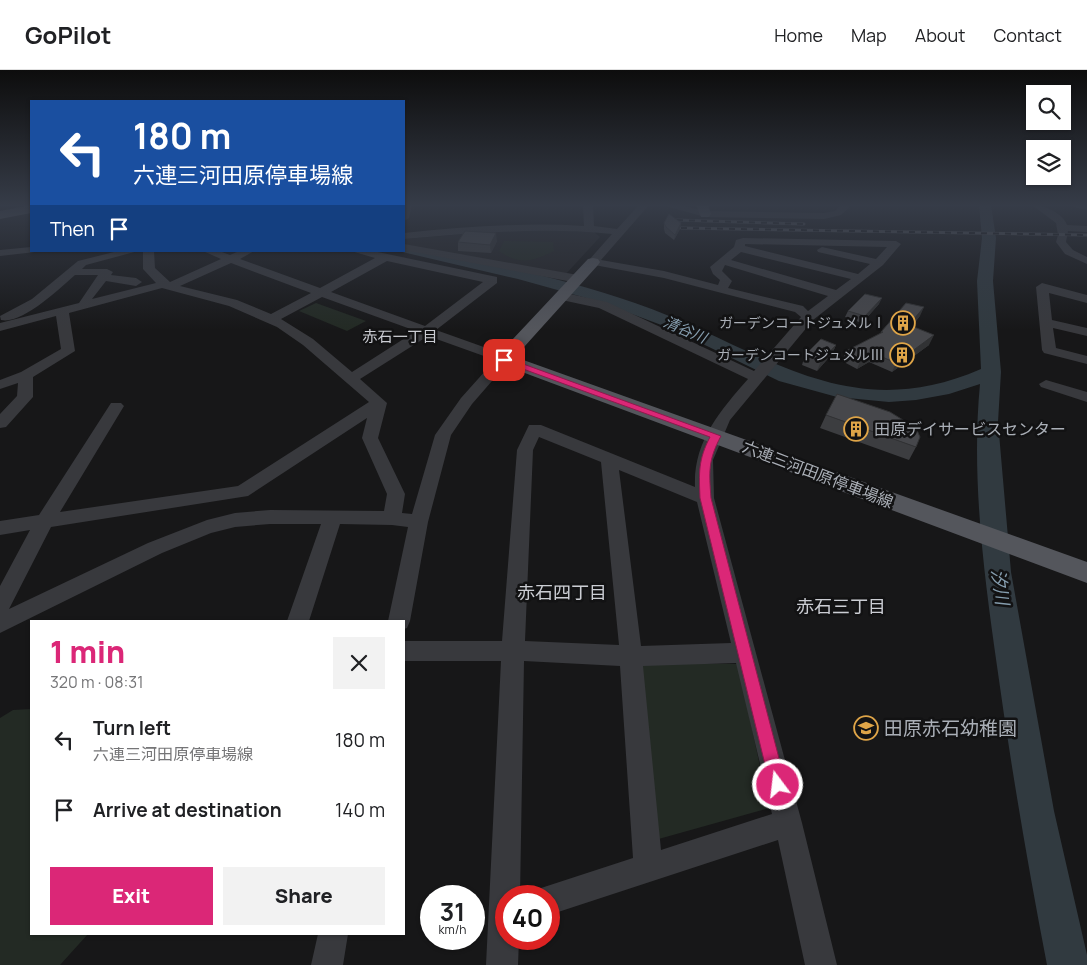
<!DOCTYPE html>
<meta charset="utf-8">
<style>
body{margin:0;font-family:Manrope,"Noto Sans JP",sans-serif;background:#f2f2f2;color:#202124;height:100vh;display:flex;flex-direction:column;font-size:19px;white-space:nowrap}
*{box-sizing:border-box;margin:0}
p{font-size:16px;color:#757577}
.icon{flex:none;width:28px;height:28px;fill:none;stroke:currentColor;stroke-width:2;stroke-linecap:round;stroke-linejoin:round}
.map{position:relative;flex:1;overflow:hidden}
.panel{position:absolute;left:30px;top:550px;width:375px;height:315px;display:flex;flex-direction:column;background:#fff;border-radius:0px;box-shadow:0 1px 4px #0004}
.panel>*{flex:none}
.top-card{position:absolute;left:30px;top:30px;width:375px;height:152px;border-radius:0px;box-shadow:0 1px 4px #0004;background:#1a4fa0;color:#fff;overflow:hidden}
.fabs{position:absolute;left:1026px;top:15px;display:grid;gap:10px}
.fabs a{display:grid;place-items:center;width:45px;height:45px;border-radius:0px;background:#fff;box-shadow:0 1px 4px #0004;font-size:25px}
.speed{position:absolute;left:420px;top:815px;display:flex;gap:10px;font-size:25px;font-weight:700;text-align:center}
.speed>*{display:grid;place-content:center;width:65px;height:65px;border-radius:50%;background:#fff;box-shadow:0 1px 4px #0004;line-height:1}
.speed small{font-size:12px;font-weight:400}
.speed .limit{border:8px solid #d22;background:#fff;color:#111}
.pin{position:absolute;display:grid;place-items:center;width:42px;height:42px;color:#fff;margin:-21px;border-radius:10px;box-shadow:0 2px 8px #0006}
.me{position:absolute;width:55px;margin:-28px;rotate:345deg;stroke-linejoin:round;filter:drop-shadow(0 0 4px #0008)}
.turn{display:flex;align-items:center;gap:18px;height:105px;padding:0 20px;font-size:22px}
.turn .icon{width:65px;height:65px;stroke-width:2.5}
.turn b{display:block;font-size:35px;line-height:42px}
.then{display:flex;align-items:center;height:48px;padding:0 20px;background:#0003;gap:10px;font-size:19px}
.round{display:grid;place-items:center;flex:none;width:52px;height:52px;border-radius:0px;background:#f2f2f2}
.overview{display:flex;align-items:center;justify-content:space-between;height:85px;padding:0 20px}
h1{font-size:30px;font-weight:800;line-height:38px;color:#db2777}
.primary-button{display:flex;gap:10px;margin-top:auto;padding:10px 20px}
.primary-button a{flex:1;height:58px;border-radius:0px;background:#db2777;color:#fff;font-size:20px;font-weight:800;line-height:58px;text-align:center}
.primary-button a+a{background:#f2f2f2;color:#202124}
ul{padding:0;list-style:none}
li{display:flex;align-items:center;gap:15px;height:70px;padding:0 20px}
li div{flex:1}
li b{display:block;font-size:19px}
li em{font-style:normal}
header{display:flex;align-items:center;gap:30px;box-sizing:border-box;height:70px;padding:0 25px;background:#fff;border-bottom:1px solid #e0e0e0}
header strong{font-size:24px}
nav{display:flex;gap:28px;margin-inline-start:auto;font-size:18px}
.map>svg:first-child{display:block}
.built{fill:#232325}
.green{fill:#232a24}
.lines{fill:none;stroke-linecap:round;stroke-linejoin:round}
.river{fill:#313a40;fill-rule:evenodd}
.minor{fill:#38393d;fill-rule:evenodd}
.major{fill:#54565c;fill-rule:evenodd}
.rail-casing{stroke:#515358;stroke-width:3}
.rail{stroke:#121213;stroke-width:2;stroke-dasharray:6;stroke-linecap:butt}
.wall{fill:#3c3d40}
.shaded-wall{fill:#313234}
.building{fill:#46474b;stroke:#313234}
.route{fill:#db2777;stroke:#8e194d}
.labels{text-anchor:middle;stroke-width:5;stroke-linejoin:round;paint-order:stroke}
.far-poi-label{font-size:14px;fill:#aaafb7;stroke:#121213;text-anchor:end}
.far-water-label{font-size:15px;font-style:italic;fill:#859dae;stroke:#121213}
.far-neighbourhood-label{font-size:15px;fill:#cbcdd3;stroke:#121213}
.poi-label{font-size:16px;fill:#aaafb7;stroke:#121213;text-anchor:start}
.street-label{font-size:16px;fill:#aaafb7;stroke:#121213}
.water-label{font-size:18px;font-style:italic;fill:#859dae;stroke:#121213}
.neighbourhood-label{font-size:18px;fill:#cbcdd3;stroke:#121213}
.near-poi-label{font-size:19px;fill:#aaafb7;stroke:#121213;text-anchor:start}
</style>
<header>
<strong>GoPilot</strong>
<nav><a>Home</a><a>Map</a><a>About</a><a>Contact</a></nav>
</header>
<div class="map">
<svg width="1087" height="895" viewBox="0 0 1087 895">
<rect width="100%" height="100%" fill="#171718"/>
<path class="built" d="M527,159L594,162L600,167L565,205L404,176V169Z"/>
<path class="green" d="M504,171L553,172L554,181C533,191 520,196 499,181Z
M316,233L366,251L347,261L299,241Z
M639,593L738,594L769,738L655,770Z
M31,639V864H88L60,895H0V648L13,640Z"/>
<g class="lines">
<path class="river" d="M979,135H991L996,168L993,211L1001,302L998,352L1011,502L1054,741L1087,885V895H1047C1028,796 1011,697 997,596C984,504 971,408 980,314L949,324L916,330L889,332L837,327L779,311L672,259L597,231L518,209L398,181H404V176C482,191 560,207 635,233C758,275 843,359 981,299L977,211L982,168Z"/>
<path class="minor" d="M404,135H412L409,148L404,151Z
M583,135H593L594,156L617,159L639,135H649L601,190L664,201L718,215L720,210L713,204L710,197L734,177L736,170L743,168L896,171L901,174L883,195L813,250L730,350L713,390L714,428L802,753L837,895H805L778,770L549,845V826H536L538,819L633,788L620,596L524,591L520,826H506V869H519L518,895H486L501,591H404V571H502L517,380L529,355H541L695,417C693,372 720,341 748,309L599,238L557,229L555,226L561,222L607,232L754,301L801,247L795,242L664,208L589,194V190L612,164C542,157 474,163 404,169V163C464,157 524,152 584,156ZM745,174L887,177L876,189L822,177L817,180L818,182L870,194L858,204L745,176ZM741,182L851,209L836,220L731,190ZM725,195L828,226L808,241L803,236L728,218L732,211L722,201ZM539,367L601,392L619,575L525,571L533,380ZM619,400L697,432L731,573L641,576ZM736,593L772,744L661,780L643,596Z
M662,135H680L705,141L824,143L835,141L841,135H852L841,145L824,149L705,147Z
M1032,135C1044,135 1063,143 1067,155L1087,156V162L1068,161L1066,172L1073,180L1087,187V194L1065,184L1056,172L1058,165L1056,153Z
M1072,135H1087V140L1074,137Z
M404,174L578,205L584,209L578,213L404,180Z
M31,177V181L35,182L0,186V180Z
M118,181H138L86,195L82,199H107L113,202L111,205L136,208L142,212L136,216L106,211L92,229L156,213L143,199V181H154L155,198L170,212L221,189L203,181H219L230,185L239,181H254L240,189L320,218L375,188L351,181H373L497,207V213L436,260L509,286L511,289L472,334L451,365L428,452L410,551L407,558L404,559V551H388L408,457L392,455L340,454L309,551H287L321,454H270L235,457L211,463L162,483L0,563V516L30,460L0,465V451L39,445L111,333H121L124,336L60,442L238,416L369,332L303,275L277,257L229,236L162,218L69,243L75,281L33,307V327L6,357L0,358V344L17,326L18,313L0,319V310L21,302L61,279L56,246L0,261V253L79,233L98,205H75C60,218 22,255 1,250L0,246L32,229L78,191ZM387,191L483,212L425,256L331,222ZM231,193L311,223L271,244L237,230L180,216ZM322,227L416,261L352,302L313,269L281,249ZM428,266L495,290L461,328L435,365L412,444L402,443L405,424L378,368L387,333L360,309ZM367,348L362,368L387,424L384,441L270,440L235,443L207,450L148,473L9,539L51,457L248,426Z
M1042,213L1087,225V233L1049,223L1052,250L1087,258V266L1053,258L1056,278L1087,286V294L1044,283L1042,280L1036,217Z
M1046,310L1087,322V332L1041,317L1039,314Z
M318,864H348L343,895H311Z"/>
<path class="major" d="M31,135V143L0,149V141Z
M696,135H708L711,144L709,147H701Z
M593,188L598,189L600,192L598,195L515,287L1087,492V513L498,293L495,289L498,285L588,189Z"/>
<g class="rail-casing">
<path id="rail" d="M677,150L804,154
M681,158L1087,165"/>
</g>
<use href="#rail" class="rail"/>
</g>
<path class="wall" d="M664,153H681L680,159L674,170L665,163L664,159Z
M497,171L491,183L458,181V172Z
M879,234L862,253L845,247L848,241Z
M920,246L912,256L929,275L892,302L869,292L857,299L842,291L846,281L880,264L881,262Z
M836,275L832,284L817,301L802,295L805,285Z
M826,345L916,377L909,390L820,358Z"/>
<path class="shaded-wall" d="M681,153L680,159L674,170L675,165Z
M496,163L497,171L491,183L490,175Z
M882,228L879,234L862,253L865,246Z
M924,237L920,246L905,264L909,255Z
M934,265L929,275L892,302L896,293Z
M836,275L832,284L817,301L821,291Z
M873,283L869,292L857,299L861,289Z"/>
<path class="building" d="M669,144L681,153L675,165L666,157L664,153Z
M465,161L496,163L490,175L458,172Z
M865,224L882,228L865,246L848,241Z
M906,233L924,237L909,255L934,265L896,293L873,283L861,289L846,281L883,262H881Z
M821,269L836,275L821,291L805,285Z
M837,324L890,342L916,358L920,367L916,377L826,345Z"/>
<linearGradient id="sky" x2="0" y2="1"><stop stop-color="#0d0d0d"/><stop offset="0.52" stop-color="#363c48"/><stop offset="1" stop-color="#363c48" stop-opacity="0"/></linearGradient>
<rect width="1087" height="260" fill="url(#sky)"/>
<path class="route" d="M504,287L721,366C708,390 709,402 711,428L786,715L784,721L778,723L772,721L770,715L700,428C699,403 698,390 710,367L501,291V288Z"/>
<defs>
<g id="building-ring" transform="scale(1.25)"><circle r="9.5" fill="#121213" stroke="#dfa548" stroke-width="1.5"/><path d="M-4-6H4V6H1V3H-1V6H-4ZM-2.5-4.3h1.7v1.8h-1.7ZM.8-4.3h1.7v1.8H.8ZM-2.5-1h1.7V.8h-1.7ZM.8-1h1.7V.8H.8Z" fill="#dfa548"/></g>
<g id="school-ring" transform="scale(1.25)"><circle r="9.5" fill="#121213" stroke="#dfa548" stroke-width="1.5"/><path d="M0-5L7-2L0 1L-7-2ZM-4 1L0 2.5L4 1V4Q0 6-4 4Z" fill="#dfa548"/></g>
</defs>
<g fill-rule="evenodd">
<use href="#building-ring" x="903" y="253"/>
<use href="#building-ring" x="902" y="285"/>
<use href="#building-ring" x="856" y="359"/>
<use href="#school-ring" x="866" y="658"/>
</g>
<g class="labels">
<g class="far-poi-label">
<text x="886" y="258">ガーデンコートジュメルⅠ</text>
<text x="884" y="290">ガーデンコートジュメルⅢ</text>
</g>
<g class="far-water-label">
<text transform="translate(685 260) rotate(23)" y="5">清谷川</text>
</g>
<g class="far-neighbourhood-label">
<text x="400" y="272">赤石一丁目</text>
</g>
<g class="poi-label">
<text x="874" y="365">田原デイサービスセンター</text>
</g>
<g class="street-label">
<text transform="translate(818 404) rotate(21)" y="6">六連三河田原停車場線</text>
</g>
<g class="water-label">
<text transform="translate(1000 517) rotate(82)" y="6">汐川</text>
</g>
<g class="neighbourhood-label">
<text x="562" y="529">赤石四丁目</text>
<text x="841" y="543">赤石三丁目</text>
</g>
<g class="near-poi-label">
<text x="884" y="665">田原赤石幼稚園</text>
</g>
</g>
</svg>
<div class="fabs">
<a><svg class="icon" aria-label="search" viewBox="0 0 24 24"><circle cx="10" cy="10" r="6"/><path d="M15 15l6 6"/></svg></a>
<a><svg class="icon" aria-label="layers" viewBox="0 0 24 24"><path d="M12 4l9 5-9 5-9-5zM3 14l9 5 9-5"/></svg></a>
</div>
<div class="speed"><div>31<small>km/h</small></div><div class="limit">40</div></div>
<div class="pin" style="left:504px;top:290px;background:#d93025"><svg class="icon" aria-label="arrive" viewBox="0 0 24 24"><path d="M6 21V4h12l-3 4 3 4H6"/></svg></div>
<svg class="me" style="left:778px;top:715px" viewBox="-20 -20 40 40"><circle r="17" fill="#db2777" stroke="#fff" stroke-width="3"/><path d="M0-11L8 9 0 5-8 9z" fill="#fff"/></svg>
<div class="top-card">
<div class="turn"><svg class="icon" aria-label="left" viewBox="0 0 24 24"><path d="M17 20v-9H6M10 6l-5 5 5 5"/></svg><div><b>180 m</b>六連三河田原停車場線</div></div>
<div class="then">Then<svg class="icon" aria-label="arrive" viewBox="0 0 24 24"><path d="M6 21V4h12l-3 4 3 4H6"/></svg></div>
</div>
<section class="panel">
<div class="overview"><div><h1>1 min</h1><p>320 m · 08:31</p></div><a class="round"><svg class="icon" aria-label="close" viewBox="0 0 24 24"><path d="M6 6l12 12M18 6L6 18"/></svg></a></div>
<ul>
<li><svg class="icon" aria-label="left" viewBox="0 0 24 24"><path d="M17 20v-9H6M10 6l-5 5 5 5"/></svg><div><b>Turn left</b><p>六連三河田原停車場線</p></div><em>180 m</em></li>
<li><svg class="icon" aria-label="arrive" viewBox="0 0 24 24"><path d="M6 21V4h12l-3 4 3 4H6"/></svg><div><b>Arrive at destination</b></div><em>140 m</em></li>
</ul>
<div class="primary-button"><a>Exit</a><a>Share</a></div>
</section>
</div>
